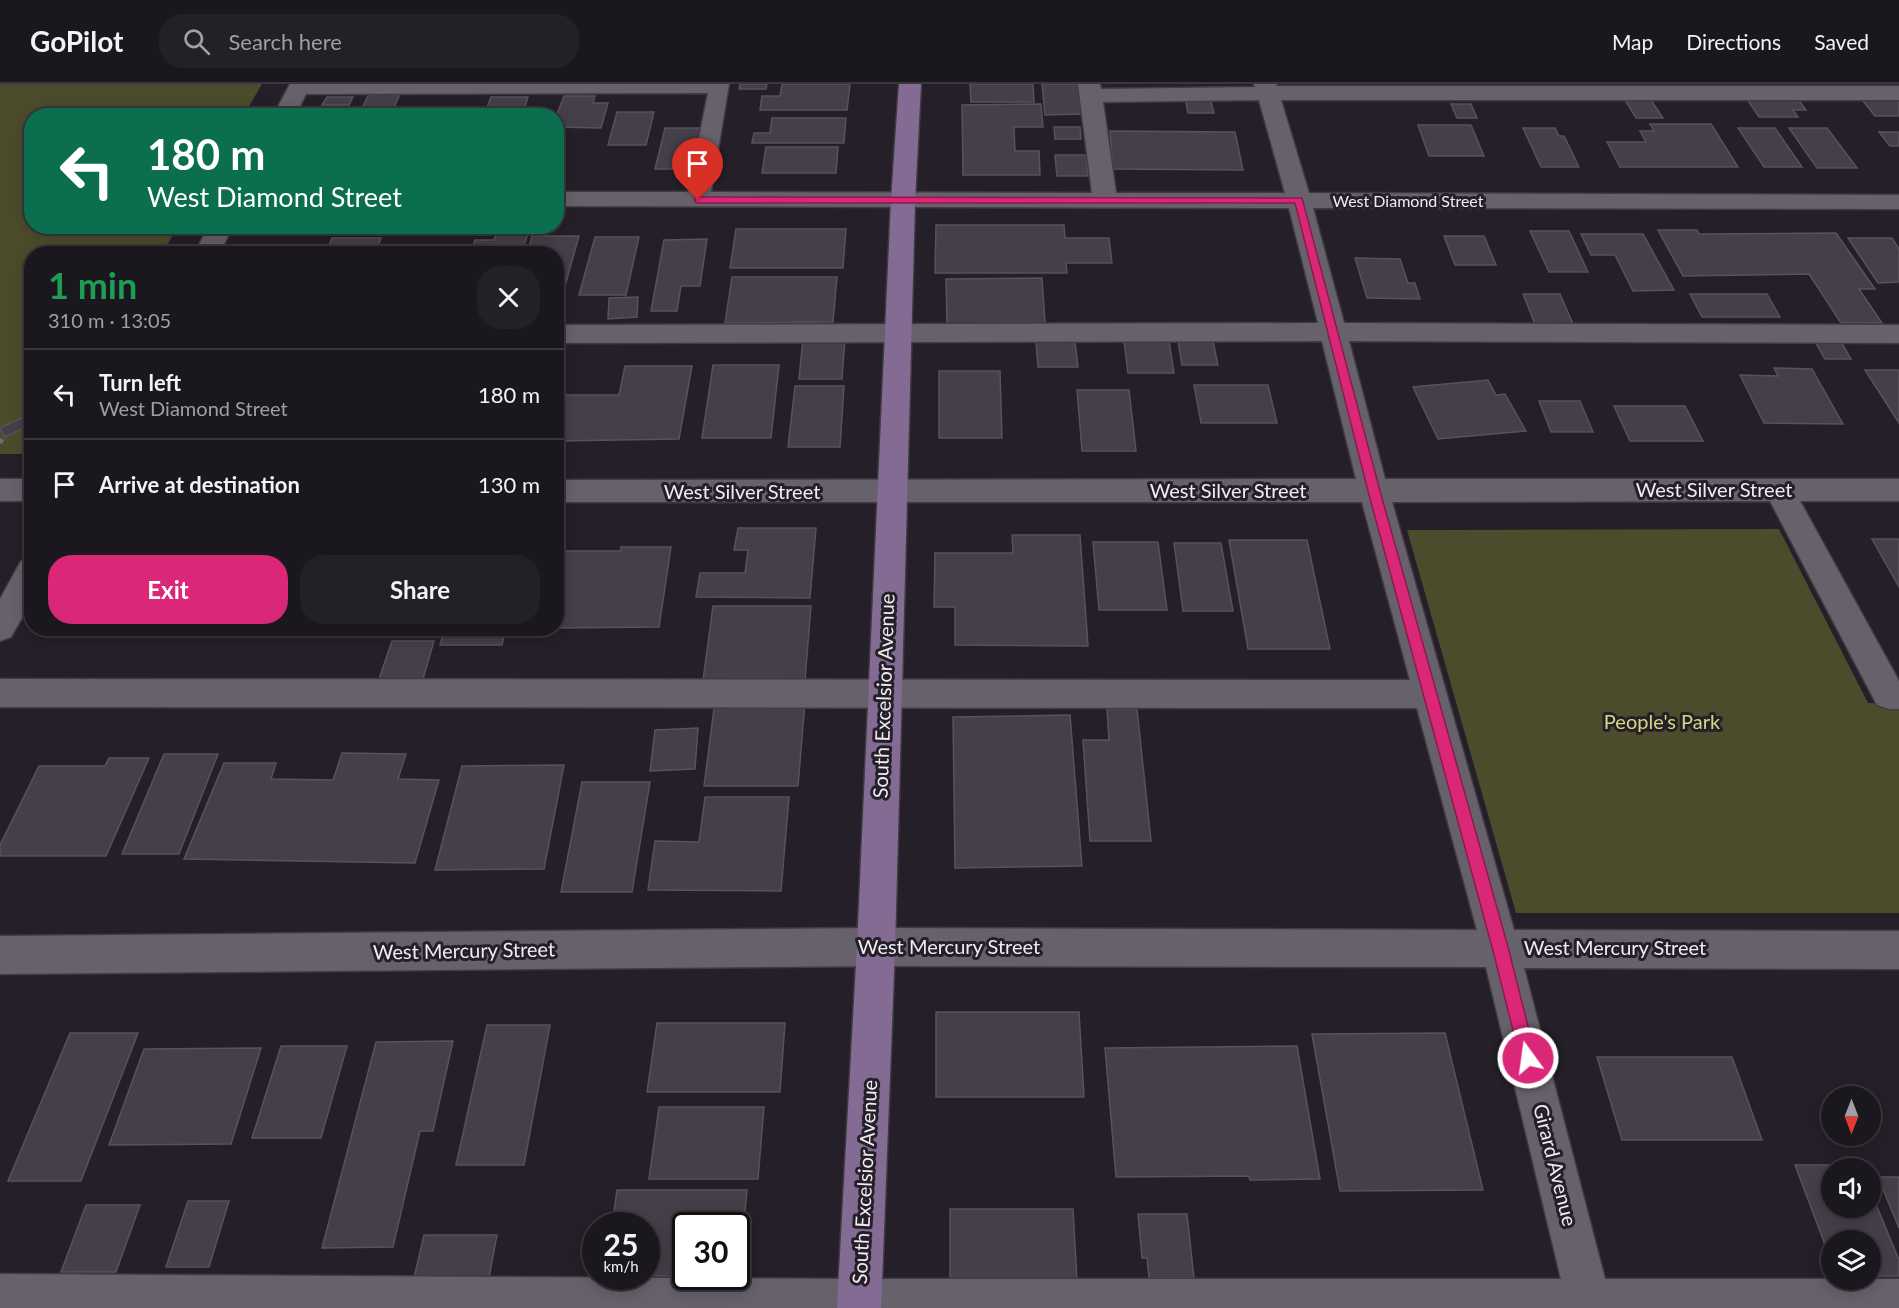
<!DOCTYPE html>
<meta charset="utf-8">
<style>
body{margin:0;font-family:Lato,sans-serif;background:#242027;color:#f1f3f6;height:100vh;display:flex;flex-direction:column;font-size:22px;white-space:nowrap}
*{box-sizing:border-box;margin:0}
p{font-size:20px;color:#a09fa4}
.icon{flex:none;width:33px;height:33px;fill:none;stroke:currentColor;stroke-width:2;stroke-linecap:round;stroke-linejoin:round}
.map{position:relative;flex:1;overflow:hidden}
.side{position:absolute;left:24px;top:162px;width:540px;height:390px;display:flex;flex-direction:column;background:#1b171e;border-radius:24px;box-shadow:0 3px 15px #0003,0 0 0 2px #39363c}
.side>*{flex:none}
.top-card{position:absolute;left:24px;top:24px;width:540px;height:126px;border-radius:24px;box-shadow:0 3px 15px #0003,0 0 0 2px #39363c;background:#0b6e4f;color:#fff;overflow:hidden}
.needle{width:39px;rotate:180deg}
.tools{position:absolute;left:1821px;top:1002px;display:grid;gap:12px}
.tools a{display:grid;place-items:center;width:60px;height:60px;border-radius:50%;background:#1b171e;box-shadow:0 3px 15px #0003,0 0 0 2px #39363c;font-size:30px}
.speed{position:absolute;left:582px;top:1128px;display:flex;gap:12px;font-size:30px;font-weight:700;text-align:center}
.speed>*{display:grid;place-content:center;width:78px;height:78px;border-radius:50%;background:#1b171e;box-shadow:0 3px 15px #0003,0 0 0 2px #39363c;line-height:1}
.speed small{font-size:15px;font-weight:400}
.speed .limit{border:3px solid #111;border-radius:9px;background:#fff;color:#111}
.pin{position:absolute;display:grid;place-items:center;width:51px;height:51px;color:#fff;margin:-62px -26px;border-radius:50% 50% 50% 0;rotate:-45deg;box-shadow:0 0 6px #0007}
.pin .icon{rotate:45deg}
.me{position:absolute;width:66px;margin:-33px;rotate:346deg;stroke-linejoin:round;filter:drop-shadow(0 0 4px #0008)}
.turn{display:flex;align-items:center;gap:21px;height:126px;padding:0 24px;font-size:27px}
.turn .icon{width:78px;height:78px;stroke-width:2.5}
.turn b{display:block;font-size:42px;line-height:51px}
.round{display:grid;place-items:center;flex:none;width:63px;height:63px;border-radius:24px;background:#242027}
.summary{display:flex;align-items:center;justify-content:space-between;height:102px;padding:0 24px}
h1{font-size:36px;font-weight:700;line-height:45px;color:#1e9e55}
.button{display:flex;gap:12px;margin-top:auto;padding:12px 24px}
.button a{flex:1;height:69px;border-radius:24px;background:#db2777;color:#fff;font-size:24px;font-weight:700;line-height:69px;text-align:center}
.button a+a{background:#242027;color:#f1f3f6}
ul{padding:0;list-style:none}
li{display:flex;align-items:center;gap:18px;height:90px;padding:0 24px;border-top:2px solid #39363c}
li div{flex:1}
li b{display:block;font-size:22px}
li em{font-style:normal}
header{display:flex;align-items:center;gap:36px;box-sizing:border-box;height:84px;padding:0 30px;background:#1b171e;border-bottom:2px solid #39363c}
header strong{font-size:28px}
nav{display:flex;gap:33px;margin-inline-start:auto;font-size:21px}
.search{width:420px;height:54px;background:#242027;display:flex;align-items:center;gap:15px;box-sizing:border-box;padding:0 21px;border-radius:24px;color:#a09fa4;font-size:22px}
.map>svg:first-child{display:block}
.green{fill:#4c4c2c}
.building{fill:#453f49;stroke:#58525c;stroke-width:1.5}
.lines{fill:none;stroke-linecap:round;stroke-linejoin:round}
.minor-casing{stroke:#403b42;stroke-width:3}
.major-casing{stroke:#403b42;stroke-width:3}
.path{stroke:#736f77;stroke-width:4;stroke-dasharray:4.5 3;stroke-linecap:butt}
.minor{fill:#67616b;fill-rule:evenodd}
.major{fill:#846b94;fill-rule:evenodd}
.route{fill:#db2777;stroke:#8e194d;stroke-width:1.5}
.labels{text-anchor:middle;stroke-width:6;stroke-linejoin:round;paint-order:stroke}
.far-street-label{font-size:16px;fill:#efecf2;stroke:#241f28}
.street-label{font-size:20px;fill:#efecf2;stroke:#241f28}
.park-label{font-size:20px;fill:#d7d781;stroke:#241f28}
</style>
<header>
<strong>GoPilot</strong>
<div class="search"><svg class="icon" aria-label="search" viewBox="0 0 24 24"><circle cx="10" cy="10" r="6"/><path d="M15 15l6 6"/></svg>Search here</div>
<nav><a>Map</a><a>Directions</a><a>Saved</a></nav>
</header>
<div class="map">
<svg width="1899" height="1224" viewBox="0 0 1899 1224">
<rect width="100%" height="100%" fill="#241f28"/>
<path class="green" d="M0,0H262L244,31L32,32V142L178,143L162,169L32,170L31,370H0Z
M1779,445L1868,619L1899,620V829H1516L1407,446Z"/>
<path class="building" d="M740,0H767L766,5H739Z
M782,0H850L847,26H760L762,12H780Z
M970,0H1033L1034,18H971Z
M1042,0H1078L1082,30L1045,31Z
M369,10H400L392,28H360Z
M564,12H595L593,19H608L601,44L556,43V33Z
M1745,12H1796L1806,26H1793L1798,33H1759Z
M1859,12H1899V32H1875Z
M327,13H353L349,21H322Z
M491,13H528L524,26H486Z
M1185,14H1210L1214,29H1188Z
M1625,16H1651L1663,34H1636Z
M1041,20L1043,43H1014L1015,67H1039L1040,91H963L962,21Z
M1451,20H1471L1477,34H1457Z
M617,28H654L646,61H608Z
M772,34H846L844,59H752L754,49H770Z
M1650,40H1711L1738,83H1620L1607,58H1646L1640,47H1654Z
M1418,41H1471L1484,72H1429Z
M1054,43H1080L1081,55H1055Z
M665,44H707L699,85H655Z
M1523,44H1555L1559,52H1564L1579,83H1541Z
M1738,44H1775L1802,83H1764Z
M1789,44H1827L1857,84H1817Z
M1110,47L1235,48L1243,86L1113,85Z
M1879,48H1899V62H1890Z
M766,63H838L836,89H762Z
M1055,71H1086L1088,92H1057Z
M936,141H1064L1065,154H1109L1112,179H1066L1067,189H935Z
M736,145H846L843,184H730Z
M1658,146H1697L1699,150L1836,149L1875,205H1859L1882,239H1841L1809,190L1683,192Z
M1530,147H1569L1588,188H1549Z
M496,150H528L521,170H470L475,156H494Z
M1581,150H1643L1674,206L1633,207L1615,171H1591Z
M532,152H579L565,202H556V170H527Z
M1444,152H1484L1496,181H1455Z
M595,153H639L626,211H579Z
M332,154H381L375,170H325Z
M1848,154H1892L1899,165V198L1878,199Z
M707,155L700,202H681L677,227H651L664,156Z
M1355,174L1400,175L1408,199H1415L1420,215L1367,214Z
M732,193H837L833,238L725,239Z
M1042,194L1045,239L947,240L946,195Z
M1523,210H1560L1573,240H1535Z
M1690,210H1767L1780,233H1702Z
M638,213L637,233L608,235L609,214Z
M803,254H845L842,295H799Z
M1814,256H1840L1851,275H1825Z
M1124,257H1169L1174,289H1128Z
M1178,257H1213L1218,281H1182Z
M1036,258H1075L1078,283H1038Z
M713,281H779L771,354H702Z
M625,282H692L679,355L556,357V311H619Z
M1774,284L1812,285L1843,340L1764,339L1740,291L1778,292Z
M1865,286H1899V339Z
M939,287H1000L1002,354H939Z
M1488,296L1496,311L1505,310L1526,347L1438,355L1413,303Z
M1194,301H1268L1277,339H1201Z
M795,302H844L840,363H788Z
M1077,306H1129L1136,367H1082Z
M1539,317H1580L1593,348H1551Z
M1614,322H1685L1703,357H1630Z
M32,329V340L5,353L0,344Z
M738,444H816L810,514L696,513L700,489H745L748,466H734Z
M1012,451H1080L1088,562L955,561V523H934L935,469H1013Z
M1872,455H1899V503Z
M1229,456H1307L1330,565H1248Z
M1093,458H1158L1167,526H1099Z
M1174,459H1221L1233,527H1183Z
M621,463H671L659,543L556,544V467H621Z
M713,522H811L805,596H703Z
M158,544H199L196,551H155Z
M285,544H328L325,553H282Z
M375,544H432L430,550H373Z
M445,544H506L502,561H440Z
M392,557H434L423,595H379Z
M715,617H805L798,702H704Z
M1107,625H1137L1151,757H1090L1083,656H1109Z
M1070,631L1082,782L955,784L953,633Z
M698,644L695,685L650,687L655,646Z
M342,669L406,670L398,695L439,696L415,779L184,775L224,679H276L271,695L333,696Z
M164,670H218L179,770H122Z
M109,674H149L106,772H0V761L39,682H105Z
M564,681L544,785L435,786L462,682Z
M582,698H650L632,808H561Z
M705,713H789L781,807L648,806L655,757L699,758Z
M936,928H1079L1084,1013H936Z
M657,939H785L780,1008H647Z
M487,941H550L524,1081H456Z
M70,949H138L81,1097H8Z
M1445,949L1483,1106L1340,1107L1312,950Z
M453,957L433,1047H420L393,1163L322,1164L376,958Z
M281,962H347L321,1054H252Z
M1297,962L1320,1095L1250,1096L1249,1092L1116,1093L1105,964Z
M261,964L231,1060L109,1061L144,965Z
M1597,973H1732L1762,1056H1622Z
M659,1023H764L758,1095H649Z
M1795,1081H1860L1862,1084H1832V1124H1870V1106L1899,1176V1192H1870V1156H1832V1179Z
M1878,1093H1899V1144Z
M617,1106H747L739,1192H736V1142H686V1192H646V1142H612Z
M188,1117H229L209,1183H166Z
M86,1121H140L116,1188H61Z
M950,1125H1073L1077,1197H950Z
M1138,1130H1187L1194,1194H1149L1147,1174H1142Z
M424,1151H497L489,1194H414Z"/>
<g class="lines">
<g class="minor-casing">
<path id="minor" d="M290,0H729L711,108L1092,109L1078,0H1100L1101,5L1255,3L1254,0H1276L1277,2H1899V16H1281L1309,109L1899,111V125L1313,124L1344,239L1899,241V259L1349,257L1385,395H1899V417H1800L1899,597V625H1889L1877,621L1770,417L1392,418L1514,846L1899,847V885L1524,884L1605,1195H1899V1224H0V1190L859,1195H1561L1486,883L876,882L0,890V852L876,844L1477,846L1417,624L0,623V595L1410,596L1362,418H556V396L1356,395L1322,257L556,259V241L1318,239L1289,124L556,122V108H688L708,9L306,10L295,32H273ZM1259,16L1285,109H1116L1103,18Z
M209,142H233L219,170H194Z
M0,395H32V417H0Z
M32,474V516L11,553L0,557V515L21,477Z"/>
</g>
<g class="major-casing">
<path id="major" d="M899,0H921L915,117L895,863L881,1224H837L857,863L891,117Z"/>
</g>
<path class="path" d="M0,359L3,354"/>
<use href="#minor" class="minor"/>
<use href="#major" class="major"/>
</g>
<path class="route" d="M695,113L1302,114L1380,407L1508,863L1536,974L1534,979L1528,982L1522,979L1520,974L1492,863L1368,407L1295,119H698L695,118Z"/>
<g class="labels">
<g class="far-street-label">
<text x="1408" y="123">West Diamond Street</text>
</g>
<g class="street-label">
<text x="1714" y="413">West Silver Street</text>
<text x="1228" y="414">West Silver Street</text>
<text x="742" y="415">West Silver Street</text>
<text transform="translate(884 612) rotate(-88)" y="7">South Excelsior Avenue</text>
<text x="949" y="870">West Mercury Street</text>
<text x="1615" y="871">West Mercury Street</text>
<text transform="translate(464 867) rotate(-1)" y="7">West Mercury Street</text>
<text transform="translate(1555 1081) rotate(76)" y="7">Girard Avenue</text>
<text transform="translate(865 1098) rotate(-87)" y="7">South Excelsior Avenue</text>
</g>
<g class="park-label">
<text x="1662" y="645">People's Park</text>
</g>
</g>
</svg>
<div class="tools">
<a><svg class="needle" viewBox="-14 -14 28 28"><path d="M0-13l5 13h-10z" fill="#e53935"/><path d="M0 13l5-13h-10z" fill="#a09fa4"/></svg></a>
<a><svg class="icon" aria-label="sound" viewBox="0 0 24 24"><path d="M4 9h4l5-4v14l-5-4H4zM17 9q2 3 0 6"/></svg></a>
<a><svg class="icon" aria-label="layers" viewBox="0 0 24 24"><path d="M12 4l9 5-9 5-9-5zM3 14l9 5 9-5"/></svg></a>
</div>
<div class="speed"><div>25<small>km/h</small></div><div class="limit">30</div></div>
<div class="pin" style="left:698px;top:116px;background:#d93025"><svg class="icon" aria-label="arrive" viewBox="0 0 24 24"><path d="M6 21V4h12l-3 4 3 4H6"/></svg></div>
<svg class="me" style="left:1528px;top:974px" viewBox="-20 -20 40 40"><circle r="17" fill="#db2777" stroke="#fff" stroke-width="3"/><path d="M0-11L8 9 0 5-8 9z" fill="#fff"/></svg>
<div class="top-card">
<div class="turn"><svg class="icon" aria-label="left" viewBox="0 0 24 24"><path d="M17 20v-9H6M10 6l-5 5 5 5"/></svg><div><b>180 m</b>West Diamond Street</div></div>
</div>
<section class="side">
<div class="summary"><div><h1>1 min</h1><p>310 m · 13:05</p></div><a class="round"><svg class="icon" aria-label="close" viewBox="0 0 24 24"><path d="M6 6l12 12M18 6L6 18"/></svg></a></div>
<ul>
<li><svg class="icon" aria-label="left" viewBox="0 0 24 24"><path d="M17 20v-9H6M10 6l-5 5 5 5"/></svg><div><b>Turn left</b><p>West Diamond Street</p></div><em>180 m</em></li>
<li><svg class="icon" aria-label="arrive" viewBox="0 0 24 24"><path d="M6 21V4h12l-3 4 3 4H6"/></svg><div><b>Arrive at destination</b></div><em>130 m</em></li>
</ul>
<div class="button"><a>Exit</a><a>Share</a></div>
</section>
</div>
